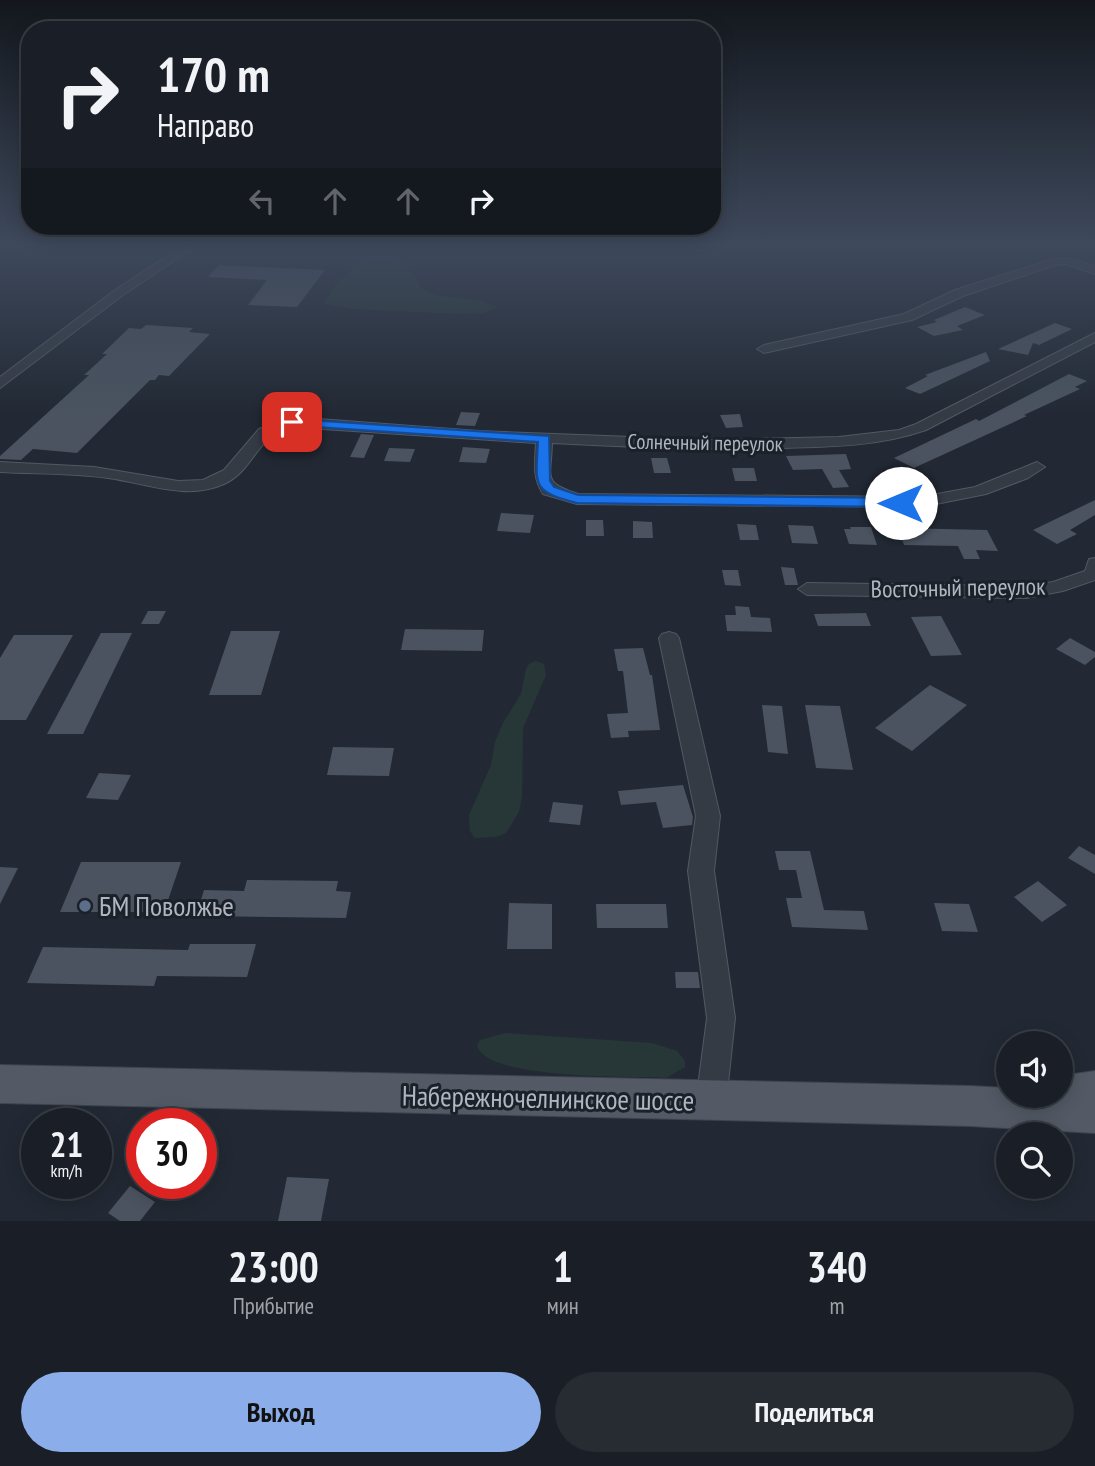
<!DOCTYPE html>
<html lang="ru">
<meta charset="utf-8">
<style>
body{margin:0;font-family:"PT Sans Narrow",sans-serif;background:#272c33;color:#f1f3f6;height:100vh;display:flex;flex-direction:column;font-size:26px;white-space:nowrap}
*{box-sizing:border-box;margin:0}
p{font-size:23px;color:#9fa2a7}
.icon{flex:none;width:38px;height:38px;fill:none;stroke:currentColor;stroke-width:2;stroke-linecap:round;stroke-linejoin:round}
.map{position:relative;height:1221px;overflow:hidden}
.side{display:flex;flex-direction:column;background:#1a1f27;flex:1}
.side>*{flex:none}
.top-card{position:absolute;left:21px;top:21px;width:700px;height:214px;border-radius:28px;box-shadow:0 4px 18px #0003,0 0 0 2px #383d44;background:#1a1f27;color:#f1f3f6;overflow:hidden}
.controls{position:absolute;left:996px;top:1031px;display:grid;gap:14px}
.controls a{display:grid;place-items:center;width:77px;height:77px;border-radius:50%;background:#1a1f27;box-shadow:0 4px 18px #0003,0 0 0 2px #383d44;font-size:35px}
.speed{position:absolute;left:21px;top:1108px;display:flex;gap:14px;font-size:35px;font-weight:700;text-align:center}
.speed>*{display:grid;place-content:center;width:91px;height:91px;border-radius:50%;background:#1a1f27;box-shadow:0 4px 18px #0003,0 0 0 2px #383d44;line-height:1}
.speed small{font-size:18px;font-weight:400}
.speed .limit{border:10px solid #d22;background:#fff;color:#111}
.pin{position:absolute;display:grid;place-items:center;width:60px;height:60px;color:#fff;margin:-30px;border-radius:14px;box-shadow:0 4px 10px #0006}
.me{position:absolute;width:77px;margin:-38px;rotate:270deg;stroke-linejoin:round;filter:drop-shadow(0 0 5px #0008)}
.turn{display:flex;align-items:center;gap:24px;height:147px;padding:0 21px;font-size:32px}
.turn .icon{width:91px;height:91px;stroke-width:2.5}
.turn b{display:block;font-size:49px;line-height:60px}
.lanes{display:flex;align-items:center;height:66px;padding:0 21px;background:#0003;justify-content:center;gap:35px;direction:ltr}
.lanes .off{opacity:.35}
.eta{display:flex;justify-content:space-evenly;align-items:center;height:119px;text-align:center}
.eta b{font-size:42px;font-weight:700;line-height:49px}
.button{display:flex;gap:14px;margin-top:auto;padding:14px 21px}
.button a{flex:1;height:80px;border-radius:42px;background:#8baeea;color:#111;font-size:28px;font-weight:700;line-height:80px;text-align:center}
.button a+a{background:#272c33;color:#f1f3f6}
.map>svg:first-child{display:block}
.green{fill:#273737}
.building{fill:#4a535f}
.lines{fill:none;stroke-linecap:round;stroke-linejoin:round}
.minor-casing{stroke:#525962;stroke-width:2}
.major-casing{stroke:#3e444e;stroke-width:2}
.minor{fill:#353b45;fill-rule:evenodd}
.major{fill:#535a65;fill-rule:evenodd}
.route{fill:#1a73e8;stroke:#114b97;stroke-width:2}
.service-dot{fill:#5c6f8a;stroke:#1b2029;stroke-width:2.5}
.labels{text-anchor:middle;stroke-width:6;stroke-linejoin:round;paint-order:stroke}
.far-street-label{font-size:21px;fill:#afb6c1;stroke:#1b2029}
.street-label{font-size:24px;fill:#afb6c1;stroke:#1b2029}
.near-poi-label{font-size:28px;fill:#afb6c1;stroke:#1b2029;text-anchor:start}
.near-street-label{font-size:28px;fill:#afb6c1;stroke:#1b2029}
</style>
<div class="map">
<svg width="1095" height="1221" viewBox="0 0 1095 1221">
<rect width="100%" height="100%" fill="#222934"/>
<path class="green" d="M382,254L404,260L422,289L434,295L483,301L498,307L483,313L461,314L352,309L324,304L336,284L364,258Z
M536,661L544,664L546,675L523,728L522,797L519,812L506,833L496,837L475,838L470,831L469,815L491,765L495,742L503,723L521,694L526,669L529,664Z
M505,1033L652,1043L677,1051L685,1061V1067L666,1078C633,1076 484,1080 477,1045L480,1040Z"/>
<path class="building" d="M219,265L325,270L297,307L248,305L267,280L208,277Z
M965,307L985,315L957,326L963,330L934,336L917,327L937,322L934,320Z
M1055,323L1072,329L1039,345L1033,343L1028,355L998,349Z
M146,325L193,328L189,332L210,334L169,376L159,375L155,380H150L77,453L33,449L21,460L0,459V456L89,375H84L107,354H102L129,328L141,329Z
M986,352L990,361L920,394L905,388L928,376L925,375Z
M1069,374L1087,381L1075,387L1080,389L1024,415L1027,416L914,468L894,458L976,419L979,421Z
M461,412L480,413L475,426L456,425Z
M740,414L743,427L726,428L720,415Z
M361,434L374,435L364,458L350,457Z
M463,447L490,449L486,463L459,462Z
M389,448L415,449L410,462L384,461Z
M846,454L851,469L839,470L849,487L833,488L822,469L793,470L786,456Z
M651,458H667L671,473H654Z
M732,468H754L757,481H735Z
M1095,500V515L1070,530L1077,534L1057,544L1033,530Z
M501,513L534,515L530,533L497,531Z
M586,520H603L604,536H586Z
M633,521L652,522L653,538H633Z
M737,524L756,525L759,540H740Z
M788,525L813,526L818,544L792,543Z
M850,527H871L877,545L849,544L844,529H851Z
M898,528L987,530L998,551L976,550L980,559H964L958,546L904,545Z
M781,567L794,568L798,585H785Z
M722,570H738L741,586L725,585Z
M735,606L749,607L751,617L770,618L772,632L727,631L725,615H736Z
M148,611H166L159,624H141Z
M866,613L871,626H818L814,614Z
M941,616L962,655L931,656L911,617Z
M405,629L484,630L482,651L401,650Z
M231,631H280L261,695H209Z
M101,633H132L83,734H47Z
M14,635H73L26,720H0V658Z
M1070,638L1095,652V657L1085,665L1056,649Z
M643,648L650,675H652L660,730L628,731L629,737L611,738L607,714L628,713L623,671H618L614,649Z
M930,685L967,705L912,751L875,728Z
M762,705L782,706L788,754L768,752Z
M805,705L840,706L853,770L816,768Z
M333,747L394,748L389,776L327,775Z
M99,773L131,775L118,800L86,798Z
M683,785L693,817L692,825L663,828L656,802L621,805L618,791Z
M553,802L583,805L580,825L549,822Z
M1079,846L1095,855V874L1068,858Z
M775,851H810L824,910L864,911L868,930L792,927L786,898H802L796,870H779Z
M81,862H181L164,912H60Z
M0,867L18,868L0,904Z
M247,880L338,881L336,891L351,892L346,918L196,916L204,890L244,891Z
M1038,881L1067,905L1042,922L1014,897Z
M509,903L552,904V949H507Z
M934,903L969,904L978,932L942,931Z
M596,904H666L668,928H597Z
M190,944H256L247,977L157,976L154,986L27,983L43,947L188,950Z
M675,972H698L700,988H676Z
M287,1177L329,1179L321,1221H278Z
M130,1186L155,1202L140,1221H120L108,1213Z"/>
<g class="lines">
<g class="minor-casing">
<path id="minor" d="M186,244H199L123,295L0,388V377L115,290Z
M1067,258L1095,266V274L1066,264L1055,265L963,296L912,320L764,353L757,349L764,345L904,314L955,290L1050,260Z
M1095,333V342L926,430C880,446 831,447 783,448C706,450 629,447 552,443C551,479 542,482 578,494L921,497L975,487L1037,462L1045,467L1028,478L986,494L921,507L577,504L543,494C532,477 535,462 536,443L292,427C255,436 255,470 224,484C186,501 146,483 108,478C72,473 36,474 0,472V462L94,467L178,481L203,480L224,470L259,429L292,417L479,431L709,440L839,437L899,430L916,424Z
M1095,558V580L1063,591L1026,598L807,595L798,589L807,583L1026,586L1053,582L1085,571L1089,559Z
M669,632L676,634L679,638L720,816L714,871L735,1018L726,1102L722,1112L711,1117L700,1112L696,1102L707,1018L688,871L696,816L659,638L662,634Z"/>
</g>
<g class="major-casing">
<path id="major" d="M0,1065L970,1086L1008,1088V1096H1060V1076L1095,1071V1133L970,1126L0,1103Z"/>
</g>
<use href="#minor" class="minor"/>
<use href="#major" class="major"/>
</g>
<linearGradient id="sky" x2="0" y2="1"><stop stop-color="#13171d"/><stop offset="0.59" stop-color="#3e495c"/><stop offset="1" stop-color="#3e495c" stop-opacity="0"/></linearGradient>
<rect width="1095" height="415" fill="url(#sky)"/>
<path class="route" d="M292,419L549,436L550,481L554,487L578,495L901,498L908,503L901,507L577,503C531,491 536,486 538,442L287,425L286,422Z"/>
<circle class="service-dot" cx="85" cy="906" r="7"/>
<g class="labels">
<g class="far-street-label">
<text transform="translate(705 443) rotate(1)" y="7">Солнечный переулок</text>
</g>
<g class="street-label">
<text transform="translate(958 588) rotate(-1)" y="8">Восточный переулок</text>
</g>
<g class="near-poi-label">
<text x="99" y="916">БМ Поволжье</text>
</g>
<g class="near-street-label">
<text transform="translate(548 1098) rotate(1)" y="10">Набережночелнинское шоссе</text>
</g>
</g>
</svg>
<div class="controls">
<a><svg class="icon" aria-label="sound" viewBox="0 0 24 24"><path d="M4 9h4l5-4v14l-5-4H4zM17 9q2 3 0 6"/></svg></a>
<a><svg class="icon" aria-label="search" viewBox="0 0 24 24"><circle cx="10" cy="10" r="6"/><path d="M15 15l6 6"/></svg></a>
</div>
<div class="speed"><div>21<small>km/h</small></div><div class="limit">30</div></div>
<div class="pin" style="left:292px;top:422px;background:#d93025"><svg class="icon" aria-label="arrive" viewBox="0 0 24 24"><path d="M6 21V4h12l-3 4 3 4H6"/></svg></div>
<svg class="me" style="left:901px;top:503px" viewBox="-20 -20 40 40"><circle r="19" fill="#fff"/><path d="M0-13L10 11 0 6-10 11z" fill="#1a73e8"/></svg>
<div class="top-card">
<div class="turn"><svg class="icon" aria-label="right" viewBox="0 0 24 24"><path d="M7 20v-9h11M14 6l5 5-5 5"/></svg><div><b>170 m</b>Направо</div></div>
<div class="lanes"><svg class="icon off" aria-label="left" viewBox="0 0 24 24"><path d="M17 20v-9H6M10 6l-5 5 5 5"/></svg><svg class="icon off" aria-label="ahead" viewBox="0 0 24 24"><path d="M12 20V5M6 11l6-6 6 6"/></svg><svg class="icon off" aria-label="ahead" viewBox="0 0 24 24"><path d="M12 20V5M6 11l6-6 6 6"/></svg><svg class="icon" aria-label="right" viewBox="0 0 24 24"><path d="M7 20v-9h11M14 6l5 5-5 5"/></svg></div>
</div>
</div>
<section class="side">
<div class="eta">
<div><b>23:00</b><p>Прибытие</p></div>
<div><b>1</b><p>мин</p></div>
<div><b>340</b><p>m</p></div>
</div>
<div class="button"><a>Выход</a><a>Поделиться</a></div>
</section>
